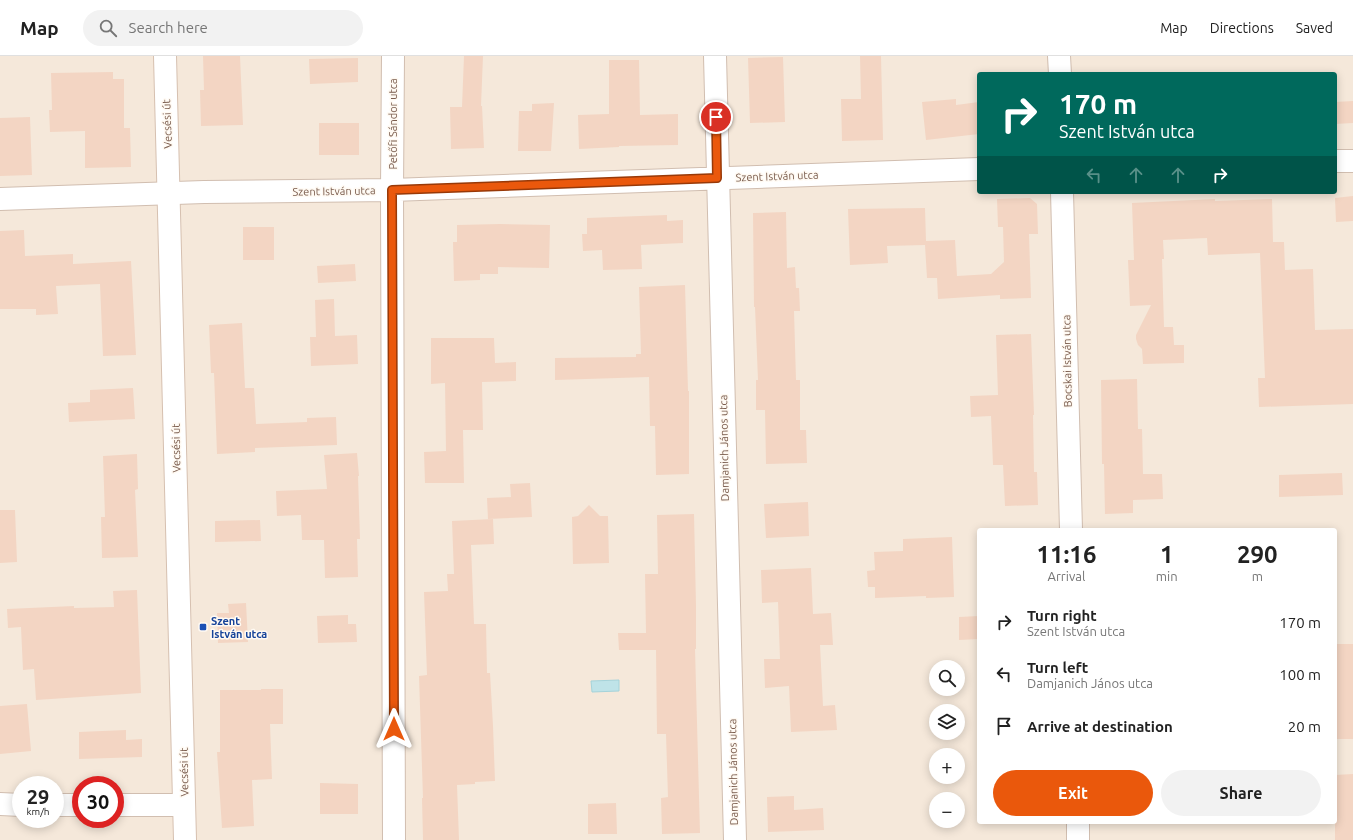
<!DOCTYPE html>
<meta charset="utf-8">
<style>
body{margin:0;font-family:Ubuntu,sans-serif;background:#f2f2f2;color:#222;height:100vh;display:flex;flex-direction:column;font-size:15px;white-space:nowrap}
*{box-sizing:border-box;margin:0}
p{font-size:13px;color:#767676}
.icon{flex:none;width:22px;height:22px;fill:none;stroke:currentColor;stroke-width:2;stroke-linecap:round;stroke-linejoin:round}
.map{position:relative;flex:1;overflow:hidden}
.drawer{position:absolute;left:977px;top:472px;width:360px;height:296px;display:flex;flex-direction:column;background:#fff;border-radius:4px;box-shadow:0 2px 10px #0003}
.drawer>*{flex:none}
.banner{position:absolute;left:977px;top:16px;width:360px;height:122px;border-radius:4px;box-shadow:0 2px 10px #0003;background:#00695c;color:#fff;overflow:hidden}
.controls{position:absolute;left:929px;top:604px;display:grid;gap:8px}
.controls a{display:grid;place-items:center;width:36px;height:36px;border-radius:50%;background:#fff;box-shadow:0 2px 10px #0003;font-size:20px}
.speed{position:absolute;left:12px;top:720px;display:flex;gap:8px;font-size:20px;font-weight:700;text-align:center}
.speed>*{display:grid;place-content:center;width:52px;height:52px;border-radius:50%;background:#fff;box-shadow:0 2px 10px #0003;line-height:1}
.speed small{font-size:10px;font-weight:400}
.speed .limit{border:6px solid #d22;background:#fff;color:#111}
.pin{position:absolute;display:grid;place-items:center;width:34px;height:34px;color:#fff;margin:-17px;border:2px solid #fff;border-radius:50%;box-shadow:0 1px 4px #0007}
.me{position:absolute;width:44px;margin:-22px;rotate:0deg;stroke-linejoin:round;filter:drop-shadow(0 0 3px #0008)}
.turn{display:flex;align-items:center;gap:14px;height:84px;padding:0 16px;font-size:18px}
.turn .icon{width:52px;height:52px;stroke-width:2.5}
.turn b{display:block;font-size:28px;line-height:34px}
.lanes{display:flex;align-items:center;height:38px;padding:0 16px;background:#0003;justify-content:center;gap:20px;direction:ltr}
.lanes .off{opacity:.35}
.eta{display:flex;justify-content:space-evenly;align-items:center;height:68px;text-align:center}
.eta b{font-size:24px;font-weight:600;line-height:28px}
.primary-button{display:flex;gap:8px;margin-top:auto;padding:8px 16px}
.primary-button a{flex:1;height:46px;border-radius:24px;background:#ea580c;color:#fff;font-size:16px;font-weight:600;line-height:46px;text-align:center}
.primary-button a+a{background:#f2f2f2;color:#222}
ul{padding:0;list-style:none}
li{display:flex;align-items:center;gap:12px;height:52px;padding:0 16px}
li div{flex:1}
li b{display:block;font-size:15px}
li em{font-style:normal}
header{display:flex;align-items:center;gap:24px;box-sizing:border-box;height:56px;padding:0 20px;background:#fff;border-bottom:1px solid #e0e0e0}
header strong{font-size:19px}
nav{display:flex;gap:22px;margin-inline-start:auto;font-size:14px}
.search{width:280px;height:36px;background:#f2f2f2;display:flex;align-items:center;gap:10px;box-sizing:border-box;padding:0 14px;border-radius:22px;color:#767676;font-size:15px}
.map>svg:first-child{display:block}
.residential{fill:#f5e8da;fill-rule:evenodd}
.water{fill:#bfe3e8;stroke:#a5d3da}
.building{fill:#f3d5c3}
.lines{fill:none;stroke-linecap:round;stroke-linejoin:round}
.street-casing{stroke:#d1beb0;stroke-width:24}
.secondary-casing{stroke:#d6c0b0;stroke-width:24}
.street{stroke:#fff;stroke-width:22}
.secondary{stroke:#fff;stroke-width:22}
.route-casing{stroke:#983908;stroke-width:10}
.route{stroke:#ea580c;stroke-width:7}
.transit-dot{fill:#1a4fb4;stroke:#fffaf3;stroke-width:1.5}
.labels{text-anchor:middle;stroke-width:3;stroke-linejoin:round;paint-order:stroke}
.street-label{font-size:11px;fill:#7a5c4d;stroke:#fffaf3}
.transit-label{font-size:11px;font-weight:bold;fill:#164399;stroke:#fffaf3;text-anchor:start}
</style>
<header>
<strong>Map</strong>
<div class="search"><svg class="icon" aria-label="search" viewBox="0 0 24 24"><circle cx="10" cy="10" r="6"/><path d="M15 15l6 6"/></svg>Search here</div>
<nav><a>Map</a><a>Directions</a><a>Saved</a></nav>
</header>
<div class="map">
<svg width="1353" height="784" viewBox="0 0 1353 784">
<rect width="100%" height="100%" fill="#fdf6ec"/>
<path class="residential" d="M0,0H1353V784H0ZM979,18H1335V136H979ZM979,474H1335V766H979ZM936,611H958V633H936ZM936,655H958V677H936ZM936,699H958V721H936ZM21,729H55V763H21ZM81,729H115V763H81ZM936,743H958V765H936Z"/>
<path class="water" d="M619,624V635L592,636L591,625Z"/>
<path class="building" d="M203,0H240L243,69L201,70L200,34H204Z
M464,0H483L481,50H482L484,92L451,93L450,51H462Z
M860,0H881L883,84L842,85L841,43H861Z
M783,1L785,66L750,67L748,2Z
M358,2V26L310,28L309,3Z
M609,4H639L640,59L678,58V89L619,90V91L579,93L578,59L609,58Z
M113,16V23H124V72H130L131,111L85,112V75L50,76L49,54H52L51,17Z
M956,43V49L979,46V78L926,84L922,46Z
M1353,45V67L1335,68V46Z
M554,47L551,95H518L519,55H532V48Z
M30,61L32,119L0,120V62Z
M319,67H359V99H319Z
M1353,140V165L1336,166L1335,142Z
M1030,142L1037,148L1038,178H1029L1031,242L1000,243V239L938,243L937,222H927L925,189L887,190L888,207L850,209L848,153L925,152L926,185L955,184L957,220L991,218L1004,206L1003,171H998L997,143Z
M1215,143V145L1272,143L1273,186H1284L1285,214L1313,213L1315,274L1353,273V348L1259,351L1258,322H1265L1260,197L1208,199L1207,182L1163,184L1164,203H1162L1164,271H1173L1174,289H1184V307L1143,308L1142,293L1138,289L1136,283V279L1151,249L1130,250L1128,204H1134L1132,147Z
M786,156L787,212L795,211L796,232H799L800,255H794L796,324H800V374H806L807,407L766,408L765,354H756V324H758L755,251H754L753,157Z
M667,159V165L683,164V187L641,189L642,213L603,214L602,194L583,195L582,178H587V162Z
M500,168L550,169L549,212L498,211V218H480V224L454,225L453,186H457V169Z
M243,171H274V204H243Z
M24,174L25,200L73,198V208L131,205L136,299L103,300L100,228L56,230L58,258L36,259V253H0V175Z
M355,208L356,225L318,227L317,210Z
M685,229L688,335H689V418L656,419L655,370H650L649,321L555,324V302L636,301V298H641L639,231Z
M334,243L335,280L357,279L358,308L311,310L310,281H316L315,244Z
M242,267L245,332H254L256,368L307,366V362L336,361L337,389L255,392V396L217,398L214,317H211L209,269Z
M1031,278L1034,359H1033L1034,416H1037L1038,449L1005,450L1003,409H993L991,360L971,361L970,340L998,339L996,279Z
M431,282H494L495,307L516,306V325L482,326L483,374H463L464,427H425L424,396L446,395L445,327L431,328Z
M1137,323L1138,373H1142L1143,418H1162L1163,443L1133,444V457L1105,458L1104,408H1102L1101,324Z
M133,332L135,363L69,366L68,347L90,346V334Z
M357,397L359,420H358L360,483H357L358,521L325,522L324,484H302L301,459L277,460L276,435L327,433L324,399Z
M137,398L138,433L135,434L138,501L102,502L101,461H105L103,400Z
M1342,417L1343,439L1279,441V419Z
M530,427L532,461L488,463L487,442L511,441L510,428Z
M808,446L809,480L766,482L764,448Z
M589,449L600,460H608L609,507L573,508L572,461L578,460Z
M0,454H15L17,506L0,507Z
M694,458L696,550V593H695L700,777L662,778L661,742L668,741L666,678H657L656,594H619L618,577H646L645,518H658L657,459Z
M493,463L494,488L471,489L474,568H486L487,617H490L493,670L495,725L475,726V728L457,729L459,784H423L422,742H423L419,620L427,619L424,536L448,535L447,518H454L452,465Z
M260,464L261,485L215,486V465Z
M952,481L954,541L926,542V540L875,542V531H868L867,515L875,514L874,496L903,495V483Z
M811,512L813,558L831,557L833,589H820L823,650L835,649L837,674L791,676L789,630L765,632L764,603H780L778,546L762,547L761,514Z
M137,534L141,637L36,644L34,613L23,614L21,571L8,572L7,553L74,550V552L114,551L113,535Z
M246,547L248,586L218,587L217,557H229L228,548Z
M348,559V568H356L357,586L318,587L317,560Z
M979,560V583L959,584V561Z
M1335,588H1353V683H1335Z
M261,633H283V668H270L272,723L252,724L254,770L222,772L217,696H220V634H261Z
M27,648L31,695L0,698V650Z
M126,674V684L142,683V701L79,703V676Z
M1353,718V784H1335V719Z
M320,727L358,728V758H320Z
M794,740V754L823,752L824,774L768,776L767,741Z
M616,747L617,778H588V748Z"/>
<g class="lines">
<g class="street-casing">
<path id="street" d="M393,0L392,134L394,784
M715,0L735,784
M1059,0L1060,18
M1335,105H1353
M1062,136L1071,474
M0,143L204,136L392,134L979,113
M0,748L21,749
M55,749H81
M115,749H184
M1078,766V784"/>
</g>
<g class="secondary-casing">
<path id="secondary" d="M165,0L185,784"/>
</g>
<use href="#street" class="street"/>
<use href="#secondary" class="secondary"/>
</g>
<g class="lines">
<g class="route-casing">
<path id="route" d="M394,673L392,134L717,122L716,61"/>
</g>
<use href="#route" class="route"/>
</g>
<rect class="transit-dot" x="199" y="567" width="8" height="8" rx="2"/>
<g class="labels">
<g class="street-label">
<text transform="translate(167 68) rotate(-92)" y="4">Vecsési út</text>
<text transform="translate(393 68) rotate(-90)" y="4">Petőfi Sándor utca</text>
<text transform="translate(777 120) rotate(-2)" y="4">Szent István utca</text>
<text transform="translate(334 135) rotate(-1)" y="4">Szent István utca</text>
<text transform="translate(1067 305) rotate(-91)" y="4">Bocskai István utca</text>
<text transform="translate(176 392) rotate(-91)" y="4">Vecsési út</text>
<text transform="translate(724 392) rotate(-91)" y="4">Damjanich János utca</text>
<text transform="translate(184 716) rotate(-91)" y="4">Vecsési út</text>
<text transform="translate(733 716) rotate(-91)" y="4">Damjanich János utca</text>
</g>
<g class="transit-label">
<text x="211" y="569">Szent<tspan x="211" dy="13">István utca</tspan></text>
</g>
</g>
</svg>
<div class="controls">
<a><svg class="icon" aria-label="search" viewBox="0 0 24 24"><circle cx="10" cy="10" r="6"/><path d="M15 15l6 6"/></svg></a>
<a><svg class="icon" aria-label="layers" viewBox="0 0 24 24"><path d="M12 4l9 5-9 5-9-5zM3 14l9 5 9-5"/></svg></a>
<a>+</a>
<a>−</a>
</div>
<div class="speed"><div>29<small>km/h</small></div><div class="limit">30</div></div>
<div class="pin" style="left:716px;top:61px;background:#d93025"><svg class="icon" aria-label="arrive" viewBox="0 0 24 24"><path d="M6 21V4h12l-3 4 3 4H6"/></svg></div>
<svg class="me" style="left:394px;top:673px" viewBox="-20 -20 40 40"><path d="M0-17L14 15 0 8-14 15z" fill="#ea580c" stroke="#fff" stroke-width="4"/></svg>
<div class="banner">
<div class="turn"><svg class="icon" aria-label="right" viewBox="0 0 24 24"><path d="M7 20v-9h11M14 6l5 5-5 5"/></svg><div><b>170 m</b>Szent István utca</div></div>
<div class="lanes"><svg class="icon off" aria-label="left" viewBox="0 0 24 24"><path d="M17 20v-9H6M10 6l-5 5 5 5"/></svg><svg class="icon off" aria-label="ahead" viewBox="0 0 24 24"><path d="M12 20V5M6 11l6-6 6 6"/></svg><svg class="icon off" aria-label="ahead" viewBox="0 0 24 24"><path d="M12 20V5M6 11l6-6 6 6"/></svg><svg class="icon" aria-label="right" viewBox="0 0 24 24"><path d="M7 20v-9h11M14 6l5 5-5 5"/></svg></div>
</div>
<section class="drawer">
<div class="eta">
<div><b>11:16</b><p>Arrival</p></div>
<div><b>1</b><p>min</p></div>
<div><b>290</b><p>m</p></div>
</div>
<ul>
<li><svg class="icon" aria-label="right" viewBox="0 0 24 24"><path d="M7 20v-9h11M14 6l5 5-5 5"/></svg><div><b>Turn right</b><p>Szent István utca</p></div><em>170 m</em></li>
<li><svg class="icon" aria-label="left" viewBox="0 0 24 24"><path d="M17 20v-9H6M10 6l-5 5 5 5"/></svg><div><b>Turn left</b><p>Damjanich János utca</p></div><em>100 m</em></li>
<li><svg class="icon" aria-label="arrive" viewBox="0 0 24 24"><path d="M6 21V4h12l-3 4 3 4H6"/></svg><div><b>Arrive at destination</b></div><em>20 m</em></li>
</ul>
<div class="primary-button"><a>Exit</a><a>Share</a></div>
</section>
</div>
